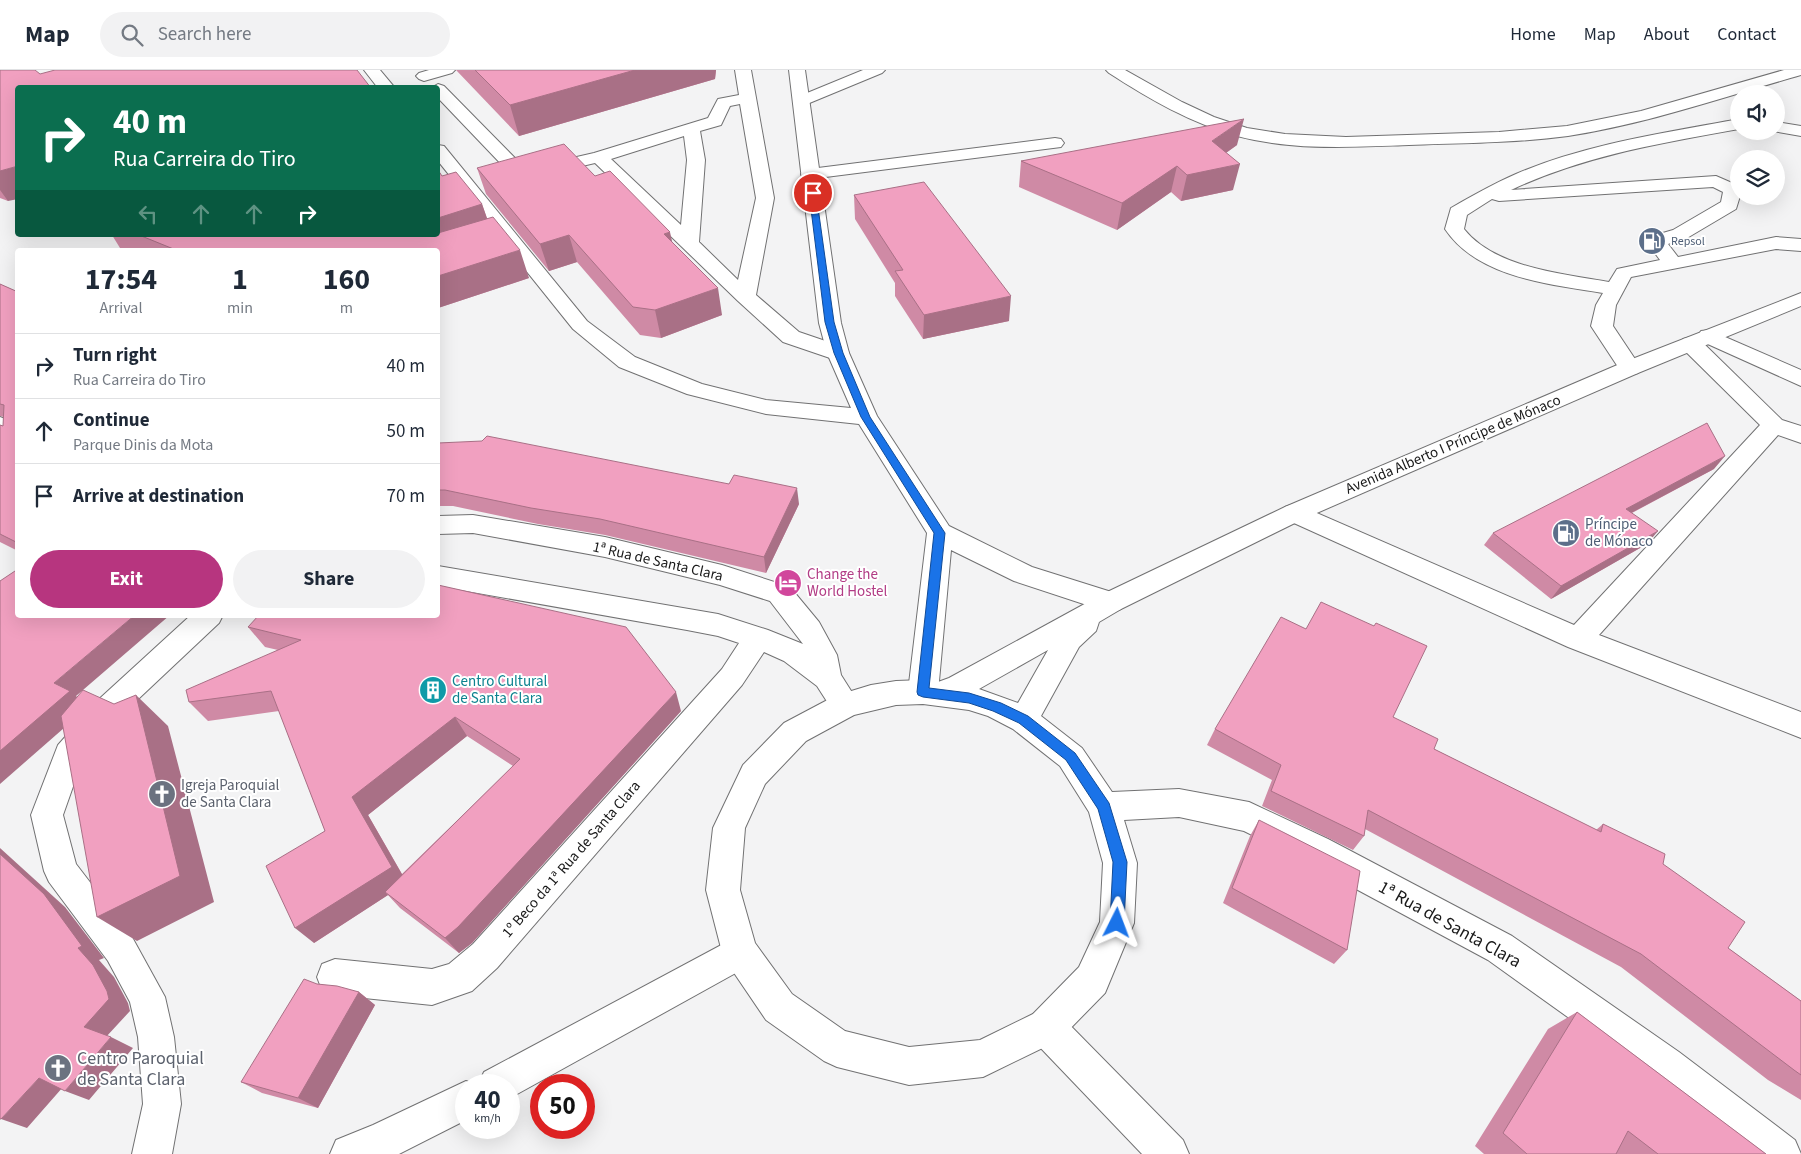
<!DOCTYPE html>
<meta charset="utf-8">
<style>
body{margin:0;font-family:"Source Sans 3",sans-serif;background:#f2f2f3;color:#1f2937;height:100vh;display:flex;flex-direction:column;font-size:19px;white-space:nowrap}
*{box-sizing:border-box;margin:0}
p{font-size:16px;color:#747a83}
.icon{flex:none;width:28px;height:28px;fill:none;stroke:currentColor;stroke-width:2;stroke-linecap:round;stroke-linejoin:round}
.map{position:relative;flex:1;overflow:hidden}
.sheet{position:absolute;left:15px;top:178px;width:425px;height:370px;display:flex;flex-direction:column;background:#fff;border-radius:5px;box-shadow:0 5px 20px #0002}
.sheet>*{flex:none}
.banner{position:absolute;left:15px;top:15px;width:425px;height:152px;border-radius:5px;box-shadow:0 5px 20px #0002;background:#0b6e4f;color:#fff;overflow:hidden}
.controls{position:absolute;left:1730px;top:15px;display:grid;gap:10px}
.controls a{display:grid;place-items:center;width:55px;height:55px;border-radius:50%;background:#fff;box-shadow:0 5px 20px #0002;font-size:25px}
.speed{position:absolute;left:455px;top:1004px;display:flex;gap:10px;font-size:25px;font-weight:700;text-align:center}
.speed>*{display:grid;place-content:center;width:65px;height:65px;border-radius:50%;background:#fff;box-shadow:0 5px 20px #0002;line-height:1}
.speed small{font-size:12px;font-weight:400}
.speed .limit{border:8px solid #d22;background:#fff;color:#111}
.pin{position:absolute;display:grid;place-items:center;width:42px;height:42px;color:#fff;margin:-21px;border:2px solid #fff;border-radius:50%;box-shadow:0 1px 5px #0007}
.me{position:absolute;width:55px;margin:-28px;rotate:3deg;stroke-linejoin:round;filter:drop-shadow(0 0 4px #0008)}
.turn{display:flex;align-items:center;gap:18px;height:105px;padding:0 15px;font-size:22px}
.turn .icon{width:65px;height:65px;stroke-width:2.5}
.turn b{display:block;font-size:35px;line-height:42px}
.lanes{display:flex;align-items:center;height:48px;padding:0 15px;background:#0003;justify-content:center;gap:25px;direction:ltr}
.lanes .off{opacity:.35}
.eta{display:flex;justify-content:space-evenly;align-items:center;height:85px;text-align:center}
.eta b{font-size:30px;font-weight:700;line-height:35px}
.action{display:flex;gap:10px;margin-top:auto;padding:10px 15px}
.action a{flex:1;height:58px;border-radius:30px;background:#b7357f;color:#fff;font-size:20px;font-weight:700;line-height:58px;text-align:center}
.action a+a{background:#f2f2f3;color:#1f2937}
ul{padding:0;list-style:none}
li{display:flex;align-items:center;gap:15px;height:65px;padding:0 15px;border-top:1px solid #e0e1e3}
li div{flex:1}
li b{display:block;font-size:19px}
li em{font-style:normal}
header{display:flex;align-items:center;gap:30px;box-sizing:border-box;height:70px;padding:0 25px;background:#fff;border-bottom:1px solid #e0e1e3}
header strong{font-size:24px}
nav{display:flex;gap:28px;margin-inline-start:auto;font-size:18px}
.search{width:350px;height:45px;background:#f2f2f3;display:flex;align-items:center;gap:12px;box-sizing:border-box;padding:0 18px;border-radius:28px;color:#747a83;font-size:19px}
.map>svg:first-child{display:block}
.lines{fill:none;stroke-linecap:round;stroke-linejoin:round}
.service-casing{stroke:#717172;stroke-width:2}
.minor-casing{stroke:#717172;stroke-width:2}
.secondary-casing{stroke:#717172;stroke-width:2}
.service{fill:#fff;fill-rule:evenodd}
.minor{fill:#fff;fill-rule:evenodd}
.secondary{fill:#fff;fill-rule:evenodd}
.wall{fill:#cf8aa5;fill-rule:evenodd}
.shaded-wall{fill:#a97086}
.building{fill:#f1a0c0;stroke:#a97086}
.route{fill:#1a73e8;stroke:#114b97}
.labels{text-anchor:middle;stroke-width:4;stroke-linejoin:round;paint-order:stroke}
.far-service-label{font-size:12px;fill:#4e5e75;stroke:#fff;text-anchor:start}
.street-label{font-size:15px;fill:#191919;stroke:#fff}
.service-label{font-size:15px;fill:#4e5e75;stroke:#fff;text-anchor:start}
.hotel-label{font-size:15px;fill:#b23c85;stroke:#fff;text-anchor:start}
.culture-label{font-size:15px;fill:#0d838f;stroke:#fff;text-anchor:start}
.worship-label{font-size:15px;fill:#5b616d;stroke:#fff;text-anchor:start}
.near-street-label{font-size:18px;fill:#191919;stroke:#fff}
.near-worship-label{font-size:18px;fill:#5b616d;stroke:#fff;text-anchor:start}
</style>
<header>
<strong>Map</strong>
<div class="search"><svg class="icon" aria-label="search" viewBox="0 0 24 24"><circle cx="10" cy="10" r="6"/><path d="M15 15l6 6"/></svg>Search here</div>
<nav><a>Home</a><a>Map</a><a>About</a><a>Contact</a></nav>
</header>
<div class="map">
<svg width="1801" height="1084" viewBox="0 0 1801 1084">
<rect width="100%" height="100%" fill="#f3f3f4"/>
<g class="lines">
<g class="service-casing">
<path id="service" d="M735,0H751L774,128L756,225L799,262L846,278L849,283L846,288L838,290L830,288L783,272L738,231L595,93L531,108L525,107L503,96L438,28V18H431L438,14L444,16L515,88L533,97L594,83L708,48L718,29L739,25ZM740,34L756,128L738,210L699,172L705,90L700,61L721,55L730,36ZM684,66L687,90L681,155L611,89Z
M863,0H885L882,3L807,34H795L793,31L795,28Z
M1106,0H1125L1182,32L1214,47L1247,58L1285,64L1346,67L1499,62L1567,56L1641,41L1784,0H1801V5C1724,27 1647,54 1568,66C1515,73 1462,73 1409,75C1352,77 1294,81 1237,66C1191,53 1149,29 1109,3Z
M1739,49V59C1661,73 1583,86 1511,120L1716,106L1739,116V126H1740L1736,139L1687,168L1668,174L1678,187L1776,167L1801,169V181L1776,179L1631,207L1616,235L1613,256L1641,298L1638,303L1630,305L1622,303L1591,256L1596,235L1603,223C1549,214 1478,208 1445,159L1451,138C1472,126 1493,114 1516,104C1586,74 1664,63 1739,49ZM1713,117L1723,122L1721,132L1673,160L1649,167L1646,171L1660,190L1617,199L1609,212C1563,204 1495,198 1464,159L1467,145L1492,129L1499,131Z
M1776,52L1801,56V66L1773,61H1776Z
M1055,68L1061,69L1064,73L1061,77L810,109L804,108L801,104L804,100L810,99Z
M1709,260L1801,300V316L1701,271L1698,266L1701,261Z
M1691,267L1699,269L1782,350L1801,356V373L1778,365L1599,565L1801,642V668L1568,577L1285,449L1281,443L1285,437L1294,434L1303,437L1574,555L1760,355L1683,279L1680,274L1683,269Z"/>
</g>
<g class="minor-casing">
<path id="minor" d="M364,0H380L395,18H378Z
M429,0H455L452,3L424,11L419,9L416,6L419,3Z
M789,0H805L841,253L849,283L877,346L949,456L1032,497L1121,525L1125,532L1121,539L1111,543L1014,511L951,480L938,622L933,631L923,634L913,631L908,622L927,463L859,354L766,344L687,324L619,297L573,259L438,91V75L444,76L587,251L635,287L702,314L766,330L851,338L827,283L819,253Z
M0,347L18,354V372L0,365Z
M473,445L605,467L722,495L790,517L819,552L837,585L841,605L860,635L855,644L845,647L835,644L817,616L784,591L764,582L742,615L497,898L472,921L432,935L335,925L322,920L317,907L322,894L335,889L432,899L449,894L473,874L722,599L739,573L718,566L687,560L438,516V496L718,544L768,560L803,574L770,531L720,515L605,487L473,463L438,464V446Z
M191,545H223L219,553L117,649L82,691L63,745L76,794L132,867L165,927L174,967L181,1034L172,1084H132L143,1034L138,967L130,932L108,891L49,812L44,801L31,745L58,675L97,631Z
M740,865L752,870L758,882L752,894L510,1028L509,1029V1015H478L484,1002Z
M1046,939L1059,944L1183,1070L1189,1084H1142L1033,970L1028,957L1033,944Z
M466,1011L476,1015H466V1050L399,1084H330L336,1070L373,1055Z"/>
</g>
<g class="secondary-casing">
<path id="secondary" d="M1801,223V236L1638,303L1303,449L1121,539L1099,552L1096,561L1079,577L1041,646L1082,678L1112,722L1179,719L1249,732L1328,769L1512,866L1679,982L1795,1070L1801,1084H1749L1653,1008L1488,890L1304,791L1244,761L1179,747L1124,750L1137,793L1134,853L1105,923L1059,970L983,1007L909,1015L837,997L824,991L766,950L728,894L722,882L706,820L713,758L743,695L784,653L835,626L871,615L896,611L923,610L938,612L949,608L1101,525L1285,437L1622,293ZM1048,580L1018,633L979,619ZM923,634L969,640L988,646L1013,659L1060,696L1089,742L1103,793L1100,852L1079,897L1033,944L980,970L909,977L845,961L792,924L755,873L740,820L745,758L765,714L806,671L854,645L896,635Z"/>
</g>
<use href="#service" class="service"/>
<use href="#minor" class="minor"/>
<use href="#secondary" class="secondary"/>
</g>
<path class="wall" d="M0,0L8,131L0,128Z
M456,0H716L715,9L519,66Z
M1237,75L1226,83L1233,120L1181,131L1171,122L1117,160L1019,117L1021,91Z
M477,98L595,106L672,172L722,245L661,268L640,265L577,192L549,201L486,124Z
M442,106L482,134L487,149L529,208L438,238V180H125L120,178L112,165H438Z
M854,125L1009,251L923,269L895,226V213L855,149Z
M0,214L18,222V481L0,472V355L3,356L4,347L0,346Z
M438,373L799,434L766,503L605,465L538,454L453,436H438Z
M1714,399L1632,443L1647,474L1551,529L1484,475L1493,463Z
M248,557L681,641L472,873L459,883L400,838L388,825L314,873L325,761L279,641L208,651L189,632L278,580L265,577ZM467,666L513,696L402,804L368,745Z
M1393,647L1434,679L1596,760L1603,754L1663,794L1728,878L1801,931V1030L1768,1010L1621,897L1365,759L1364,766L1353,780L1262,736L1272,710L1207,675L1215,659Z
M1259,750L1347,880L1334,894L1223,833L1250,766Z
M317,914L359,922L375,935L318,1038L262,1023L241,1012Z
M1577,942L1766,1084H1484L1475,1076L1548,959Z"/>
<path class="shaded-wall" d="M635,0H716L715,9L519,66L510,35Z
M1244,49L1237,75L1206,97L1212,71Z
M1240,94L1233,120L1181,131L1187,105Z
M18,96V129L8,131L0,120V101Z
M1177,96L1171,122L1117,160L1122,133Z
M482,134L492,162L426,166V165H438V148Z
M670,162L676,189L664,164Z
M569,165L577,192L549,201L540,174Z
M520,180L529,208L438,238V206Z
M718,218L722,245L661,268L655,240Z
M1011,226L1009,251L923,269L924,245Z
M1725,386L1714,399L1616,451L1626,439Z
M797,418L799,434L766,503L764,487Z
M1658,461L1647,474L1551,529L1561,516Z
M135,545H170L76,626L88,637L0,714V681L54,613Z
M676,622L681,641L472,873L459,883L445,868Z
M136,625L168,656L214,832L137,871L97,847Z
M455,647L467,666L368,745L407,813L385,822L388,825L314,873L295,858L352,727Z
M0,778L65,837L104,888L99,890L114,907L128,933L130,941L106,967L84,957L78,878L0,784Z
M359,922L375,935L318,1038L298,1028Z
M111,967L133,978L89,1030L65,1021Z
M39,1008L63,1017L27,1058L1,1049Z"/>
<path class="building" d="M0,0H35L40,4L55,0H357L371,18H18V96L0,101Z
M475,0H635L510,35Z
M1244,49L1212,71L1240,94L1187,105L1177,96L1122,133L1021,91Z
M564,74L595,106L610,101L670,162L664,164L718,218L655,240L633,237L569,165L540,174L477,98Z
M438,100L442,106L456,102L482,134L438,148Z
M924,112L1011,226L924,245L895,201L903,200L854,125Z
M493,147L520,180L438,206V180H176L139,165H426V166L431,165H438V163Z
M0,214L18,222V473L0,464V355L3,356L4,335L0,334Z
M1707,353L1725,386L1626,439L1658,461L1561,516L1493,463Z
M487,366L729,414L734,405L797,418L764,487L600,449L531,438L445,420H438V373L482,371Z
M18,499V545H135L54,613L70,621L0,681V511Z
M438,515L626,557L676,622L458,857L445,868L385,822L520,689L455,647L352,727L392,797L295,858L266,796L325,761L271,621L189,632L186,620L301,570L248,557L259,545H438Z
M1321,532L1374,556L1376,553L1427,576L1393,647L1438,669L1434,679L1601,762L1603,754L1665,784L1663,794L1745,852L1728,878L1801,931V1005L1794,1000L1641,884L1368,740L1364,766L1271,721L1281,695L1215,659L1281,547L1306,559Z
M83,620L114,634L136,625L180,806L97,847L61,646Z
M1259,750L1360,801L1347,880L1232,818Z
M0,784L44,824L82,876L78,878L93,895L107,921L109,929L84,957L111,967L65,1021L39,1008L1,1049H0Z
M304,909L317,914L337,916L359,922L298,1028L241,1012Z
M1577,942L1766,1084H1658L1628,1061L1616,1084H1527L1503,1063Z"/>
<path class="route" d="M813,120L816,123L834,252L843,283L870,347L945,463L929,618L969,623L1001,633L1028,646L1075,683L1109,733L1127,792L1124,853L1122,858L1117,860L1112,858L1110,853L1113,792L1098,739L1066,690L1019,653L993,641L969,633L923,627L918,625L917,622L934,463L861,347L834,283L825,252L809,123Z"/>
<defs>
<g id="fuel-disc" transform="scale(1.4375)"><circle r="9.5" fill="#5c6f8a" stroke="#fff"/><path d="M-5.5-6h7V0h2V4h1.3V-2.5L3-4.5l.8-.8L6-3V5H2.5V1h-1V6h-7ZM-4.2-4.7v3.2H.2V-4.7Z" fill="#fff"/></g>
<g id="hotel-disc" transform="scale(1.4375)"><circle r="9.5" fill="#d1479c" stroke="#fff"/><path d="M-6-4.5h1.5V1H6V5H4.5V3h-9V5H-6ZM-4 0a1.8 1.8 0 1 1 3.6 0ZM.5 0V-2.5h3Q6-2.5 6 0Z" fill="#fff"/></g>
<g id="building-disc" transform="scale(1.4375)"><circle r="9.5" fill="#0f9aa8" stroke="#fff"/><path d="M-4-6H4V6H1V3H-1V6H-4ZM-2.5-4.3h1.7v1.8h-1.7ZM.8-4.3h1.7v1.8H.8ZM-2.5-1h1.7V.8h-1.7ZM.8-1h1.7V.8H.8Z" fill="#fff"/></g>
<g id="church-disc" transform="scale(1.4375)"><circle r="9.5" fill="#6b7280" stroke="#fff"/><path d="M-1.2-6h2.4v3.5h3.3v2.4h-3.3V6h-2.4V-.1h-3.3v-2.4h3.3Z" fill="#fff"/></g>
</defs>
<g fill-rule="evenodd">
<use href="#fuel-disc" x="1652" y="171"/>
<use href="#fuel-disc" x="1566" y="463"/>
<use href="#hotel-disc" x="788" y="513"/>
<use href="#building-disc" x="433" y="620"/>
<use href="#church-disc" x="162" y="724"/>
<use href="#church-disc" x="58" y="998"/>
</g>
<g class="labels">
<g class="far-service-label">
<text x="1671" y="175">Repsol</text>
</g>
<g class="street-label">
<text transform="translate(1453 374) rotate(-23)" y="5">Avenida Alberto I Príncipe de Mónaco</text>
<text transform="translate(658 491) rotate(13)" y="5">1ª Rua de Santa Clara</text>
<text transform="translate(571 789) rotate(-49)" y="5">1º Beco da 1ª Rua de Santa Clara</text>
</g>
<g class="service-label">
<text x="1585" y="459">Príncipe<tspan x="1585" dy="17">de Mónaco</tspan></text>
</g>
<g class="hotel-label">
<text x="807" y="509">Change the<tspan x="807" dy="17">World Hostel</tspan></text>
</g>
<g class="culture-label">
<text x="452" y="616">Centro Cultural<tspan x="452" dy="17">de Santa Clara</tspan></text>
</g>
<g class="worship-label">
<text x="181" y="720">Igreja Paroquial<tspan x="181" dy="17">de Santa Clara</tspan></text>
</g>
<g class="near-street-label">
<text transform="translate(1450 854) rotate(29)" y="6">1ª Rua de Santa Clara</text>
</g>
<g class="near-worship-label">
<text x="77" y="994">Centro Paroquial<tspan x="77" dy="21">de Santa Clara</tspan></text>
</g>
</g>
</svg>
<div class="controls">
<a><svg class="icon" aria-label="sound" viewBox="0 0 24 24"><path d="M4 9h4l5-4v14l-5-4H4zM17 9q2 3 0 6"/></svg></a>
<a><svg class="icon" aria-label="layers" viewBox="0 0 24 24"><path d="M12 4l9 5-9 5-9-5zM3 14l9 5 9-5"/></svg></a>
</div>
<div class="speed"><div>40<small>km/h</small></div><div class="limit">50</div></div>
<div class="pin" style="left:813px;top:123px;background:#d93025"><svg class="icon" aria-label="arrive" viewBox="0 0 24 24"><path d="M6 21V4h12l-3 4 3 4H6"/></svg></div>
<svg class="me" style="left:1117px;top:853px" viewBox="-20 -20 40 40"><path d="M0-17L14 15 0 8-14 15z" fill="#1a73e8" stroke="#fff" stroke-width="4"/></svg>
<div class="banner">
<div class="turn"><svg class="icon" aria-label="right" viewBox="0 0 24 24"><path d="M7 20v-9h11M14 6l5 5-5 5"/></svg><div><b>40 m</b>Rua Carreira do Tiro</div></div>
<div class="lanes"><svg class="icon off" aria-label="left" viewBox="0 0 24 24"><path d="M17 20v-9H6M10 6l-5 5 5 5"/></svg><svg class="icon off" aria-label="ahead" viewBox="0 0 24 24"><path d="M12 20V5M6 11l6-6 6 6"/></svg><svg class="icon off" aria-label="ahead" viewBox="0 0 24 24"><path d="M12 20V5M6 11l6-6 6 6"/></svg><svg class="icon" aria-label="right" viewBox="0 0 24 24"><path d="M7 20v-9h11M14 6l5 5-5 5"/></svg></div>
</div>
<section class="sheet">
<div class="eta">
<div><b>17:54</b><p>Arrival</p></div>
<div><b>1</b><p>min</p></div>
<div><b>160</b><p>m</p></div>
</div>
<ul>
<li><svg class="icon" aria-label="right" viewBox="0 0 24 24"><path d="M7 20v-9h11M14 6l5 5-5 5"/></svg><div><b>Turn right</b><p>Rua Carreira do Tiro</p></div><em>40 m</em></li>
<li><svg class="icon" aria-label="ahead" viewBox="0 0 24 24"><path d="M12 20V5M6 11l6-6 6 6"/></svg><div><b>Continue</b><p>Parque Dinis da Mota</p></div><em>50 m</em></li>
<li><svg class="icon" aria-label="arrive" viewBox="0 0 24 24"><path d="M6 21V4h12l-3 4 3 4H6"/></svg><div><b>Arrive at destination</b></div><em>70 m</em></li>
</ul>
<div class="action"><a>Exit</a><a>Share</a></div>
</section>
</div>
